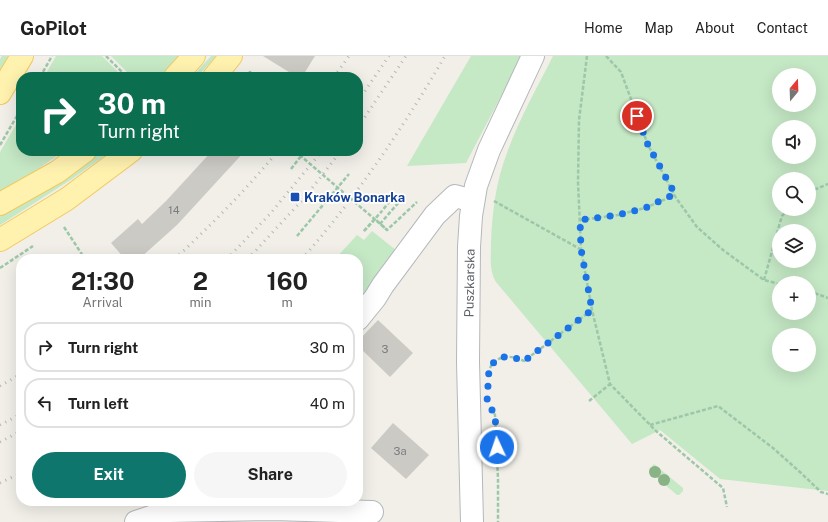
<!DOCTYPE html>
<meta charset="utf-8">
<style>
body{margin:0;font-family:"Public Sans",sans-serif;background:#f6f6f6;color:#222;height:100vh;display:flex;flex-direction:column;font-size:15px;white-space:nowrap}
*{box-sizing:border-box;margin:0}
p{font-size:13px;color:#767676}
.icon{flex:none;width:22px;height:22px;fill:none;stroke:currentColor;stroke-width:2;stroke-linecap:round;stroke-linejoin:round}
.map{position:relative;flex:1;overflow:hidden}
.side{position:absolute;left:16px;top:198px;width:347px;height:252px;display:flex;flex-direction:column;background:#fff;border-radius:16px;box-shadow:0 4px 16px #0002}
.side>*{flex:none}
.banner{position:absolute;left:16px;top:16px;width:347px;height:84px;border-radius:16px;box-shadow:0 4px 16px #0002;background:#0b6e4f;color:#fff;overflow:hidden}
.needle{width:26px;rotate:19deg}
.fabs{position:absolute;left:772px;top:12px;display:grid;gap:8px}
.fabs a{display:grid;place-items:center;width:44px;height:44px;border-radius:50%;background:#fff;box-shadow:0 4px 16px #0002;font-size:20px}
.pin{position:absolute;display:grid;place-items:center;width:34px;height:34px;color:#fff;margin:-17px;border:2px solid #fff;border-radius:50%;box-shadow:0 1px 4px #0007}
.me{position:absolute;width:44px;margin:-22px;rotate:357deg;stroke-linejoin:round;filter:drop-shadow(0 0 3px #0008)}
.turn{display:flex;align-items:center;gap:14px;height:84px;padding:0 16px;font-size:18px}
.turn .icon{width:52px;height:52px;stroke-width:2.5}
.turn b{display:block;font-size:28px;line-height:34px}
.eta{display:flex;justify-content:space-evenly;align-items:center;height:68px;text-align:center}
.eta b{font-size:24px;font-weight:700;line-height:28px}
.action{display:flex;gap:8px;margin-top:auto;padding:8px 16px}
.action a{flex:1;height:46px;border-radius:24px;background:#0f766e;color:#fff;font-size:16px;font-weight:700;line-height:46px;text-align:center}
.action a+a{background:#f6f6f6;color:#222}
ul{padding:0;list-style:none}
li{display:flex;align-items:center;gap:12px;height:50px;margin:0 8px 6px;padding:0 8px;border:2px solid #e0e0e0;border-radius:16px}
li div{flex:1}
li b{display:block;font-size:15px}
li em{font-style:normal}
header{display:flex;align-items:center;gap:24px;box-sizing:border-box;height:56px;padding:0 20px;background:#fff;border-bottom:1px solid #e0e0e0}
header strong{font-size:19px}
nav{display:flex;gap:22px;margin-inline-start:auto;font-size:14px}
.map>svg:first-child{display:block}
.green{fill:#c5e8c5;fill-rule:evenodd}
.building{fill:#cccac5}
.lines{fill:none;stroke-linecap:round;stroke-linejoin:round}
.minor-casing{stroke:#b5b8bc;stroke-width:24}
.major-casing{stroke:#f2c960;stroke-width:24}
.path{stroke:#9cc7a9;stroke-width:2.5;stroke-dasharray:4 2;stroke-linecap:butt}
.minor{stroke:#fff;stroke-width:22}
.major{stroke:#fff2af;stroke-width:22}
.rail{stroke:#b6b7b8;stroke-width:3;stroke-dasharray:1 5;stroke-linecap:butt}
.path-bridge{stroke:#9cc7a9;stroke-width:2.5;stroke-dasharray:4 2;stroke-linecap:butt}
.tree{fill:#89b387}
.route{stroke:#1a73e8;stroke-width:7;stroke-dasharray:0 12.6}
.transit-dot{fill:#1a4fb4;stroke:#fff;stroke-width:1.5}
.labels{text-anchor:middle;stroke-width:3.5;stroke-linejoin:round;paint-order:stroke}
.number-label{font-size:11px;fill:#7a7d7f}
.transit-label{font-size:13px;font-weight:bold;fill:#164399;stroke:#fff;text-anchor:start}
.street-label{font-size:13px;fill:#5f6368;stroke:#fff}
</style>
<header>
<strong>GoPilot</strong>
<nav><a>Home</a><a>Map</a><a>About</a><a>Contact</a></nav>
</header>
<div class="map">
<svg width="828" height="466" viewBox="0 0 828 466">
<rect width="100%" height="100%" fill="#f1efe8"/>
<path class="green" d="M2,0H9L0,15V3Z
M56,0H102L123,21H44Z
M111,0H183L162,21H132Z
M211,0H216L197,21H192Z
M471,0H522L466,107L407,110Z
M553,0H828V435L720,423L660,374L632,388L496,226C489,214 491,201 491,187C492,157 496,125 507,97C519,63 537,32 553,0ZM779,19H809V49H779ZM779,71H809V101H779ZM779,123H809V153H779ZM779,175H809V205H779ZM779,227H809V257H779ZM779,279H809V309H779Z
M21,60V95H64L19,126L0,136V96Z
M101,95H111L72,123L0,169V159L8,156L76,113Z
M372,175L397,195L358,246V203H335L357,179L364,184Z
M654,408L683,432V435L679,439H677L649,415V413Z"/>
<path class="building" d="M263,0H315L302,21H297Z
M212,95H245L177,169L139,203H125L111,187L138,163L142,168L166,145Z
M378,264L413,297L390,321L358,290V285Z
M393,367L429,399L406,423L371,392Z"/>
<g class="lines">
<g class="minor-casing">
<path id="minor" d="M358,263L375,242L383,229L435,159L455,140L473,145
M136,466L169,455L273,453L372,456
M472,466L468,306L469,191L471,160L476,130L489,94L533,0"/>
</g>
<g class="major-casing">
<path id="major" d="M175,21L194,0
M214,21L231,0
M0,37L22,0
M0,148L57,116L85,95
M0,184L67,143L131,95"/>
</g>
<path class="path" d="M106,0L127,21
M587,0L579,64L578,126L581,193L592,254L610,328L656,375L723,432L727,451
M606,0L621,16L648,89L676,142L697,171L723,194L764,224L779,228
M40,21L52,0
M245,21L250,16L255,21
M0,89L21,53
M291,113L305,95
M809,136L828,128
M494,145L580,193
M580,164L618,159L645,152L675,139
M380,168L399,146L393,141L382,155
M64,171L85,203
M364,175L375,163L387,174L417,146
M297,180L349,118
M0,212L33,190
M764,224L779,170L782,160L788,153
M809,235L828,242
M490,312C497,298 512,299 524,305L592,254
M589,345L610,328
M491,352L495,359L498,423V466
M650,369L718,350L773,392L801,417L821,436L828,438"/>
<use href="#minor" class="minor"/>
<use href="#major" class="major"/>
<path class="rail" d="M334,21L349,0
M358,45L389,0
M358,71L406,0
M175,203C211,169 246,134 278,95
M227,203L270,158L322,95
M248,203L306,140L341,95
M302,203C357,140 403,72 445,0
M0,330L21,318
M0,369L21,358
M0,386L21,375
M0,427L21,417"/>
<path class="path-bridge" d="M295,95L385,172
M364,175L382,155"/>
</g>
<g class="tree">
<circle cx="655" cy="416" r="6"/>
<circle cx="664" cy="424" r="6"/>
</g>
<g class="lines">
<path class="route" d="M497,391L495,359L487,346L489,313L494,306L501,301H512L524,305L592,254L581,193L580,164L618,159L645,152L675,138L648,89L637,60"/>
</g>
<rect class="transit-dot" x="290" y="136" width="10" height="10" rx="2"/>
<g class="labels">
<g class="number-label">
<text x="174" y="158">14</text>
<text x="385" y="297">3</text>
<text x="400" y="399">3a</text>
</g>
<g class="transit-label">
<text x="304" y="146">Kraków Bonarka</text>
</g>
<g class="street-label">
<text transform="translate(469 227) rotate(-89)" y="5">Puszkarska</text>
</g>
</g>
</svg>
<div class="fabs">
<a><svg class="needle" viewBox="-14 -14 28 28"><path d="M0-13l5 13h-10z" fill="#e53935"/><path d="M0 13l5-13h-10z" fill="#767676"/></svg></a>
<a><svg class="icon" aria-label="sound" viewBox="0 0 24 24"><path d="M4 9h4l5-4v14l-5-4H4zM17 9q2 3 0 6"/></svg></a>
<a><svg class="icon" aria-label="search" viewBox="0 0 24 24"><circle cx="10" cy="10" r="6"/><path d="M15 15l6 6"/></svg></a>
<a><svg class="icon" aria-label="layers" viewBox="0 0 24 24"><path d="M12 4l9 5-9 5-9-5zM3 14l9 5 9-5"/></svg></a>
<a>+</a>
<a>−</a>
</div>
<div class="pin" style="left:637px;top:60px;background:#d93025"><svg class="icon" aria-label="arrive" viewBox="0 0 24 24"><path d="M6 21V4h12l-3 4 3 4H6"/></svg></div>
<svg class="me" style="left:497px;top:391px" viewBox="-20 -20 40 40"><circle r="17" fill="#1a73e8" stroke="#fff" stroke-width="3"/><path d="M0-11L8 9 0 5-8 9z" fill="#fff"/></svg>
<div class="banner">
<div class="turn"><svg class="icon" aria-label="right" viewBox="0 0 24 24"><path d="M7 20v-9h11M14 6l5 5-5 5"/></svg><div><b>30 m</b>Turn right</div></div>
</div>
<section class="side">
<div class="eta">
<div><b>21:30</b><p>Arrival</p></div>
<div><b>2</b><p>min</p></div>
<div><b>160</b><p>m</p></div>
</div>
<ul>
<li><svg class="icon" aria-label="right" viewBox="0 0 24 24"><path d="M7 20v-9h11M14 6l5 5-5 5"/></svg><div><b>Turn right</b></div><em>30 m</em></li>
<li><svg class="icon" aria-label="left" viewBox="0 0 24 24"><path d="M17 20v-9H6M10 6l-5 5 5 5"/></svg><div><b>Turn left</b></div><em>40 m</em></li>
</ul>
<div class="action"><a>Exit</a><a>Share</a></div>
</section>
</div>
